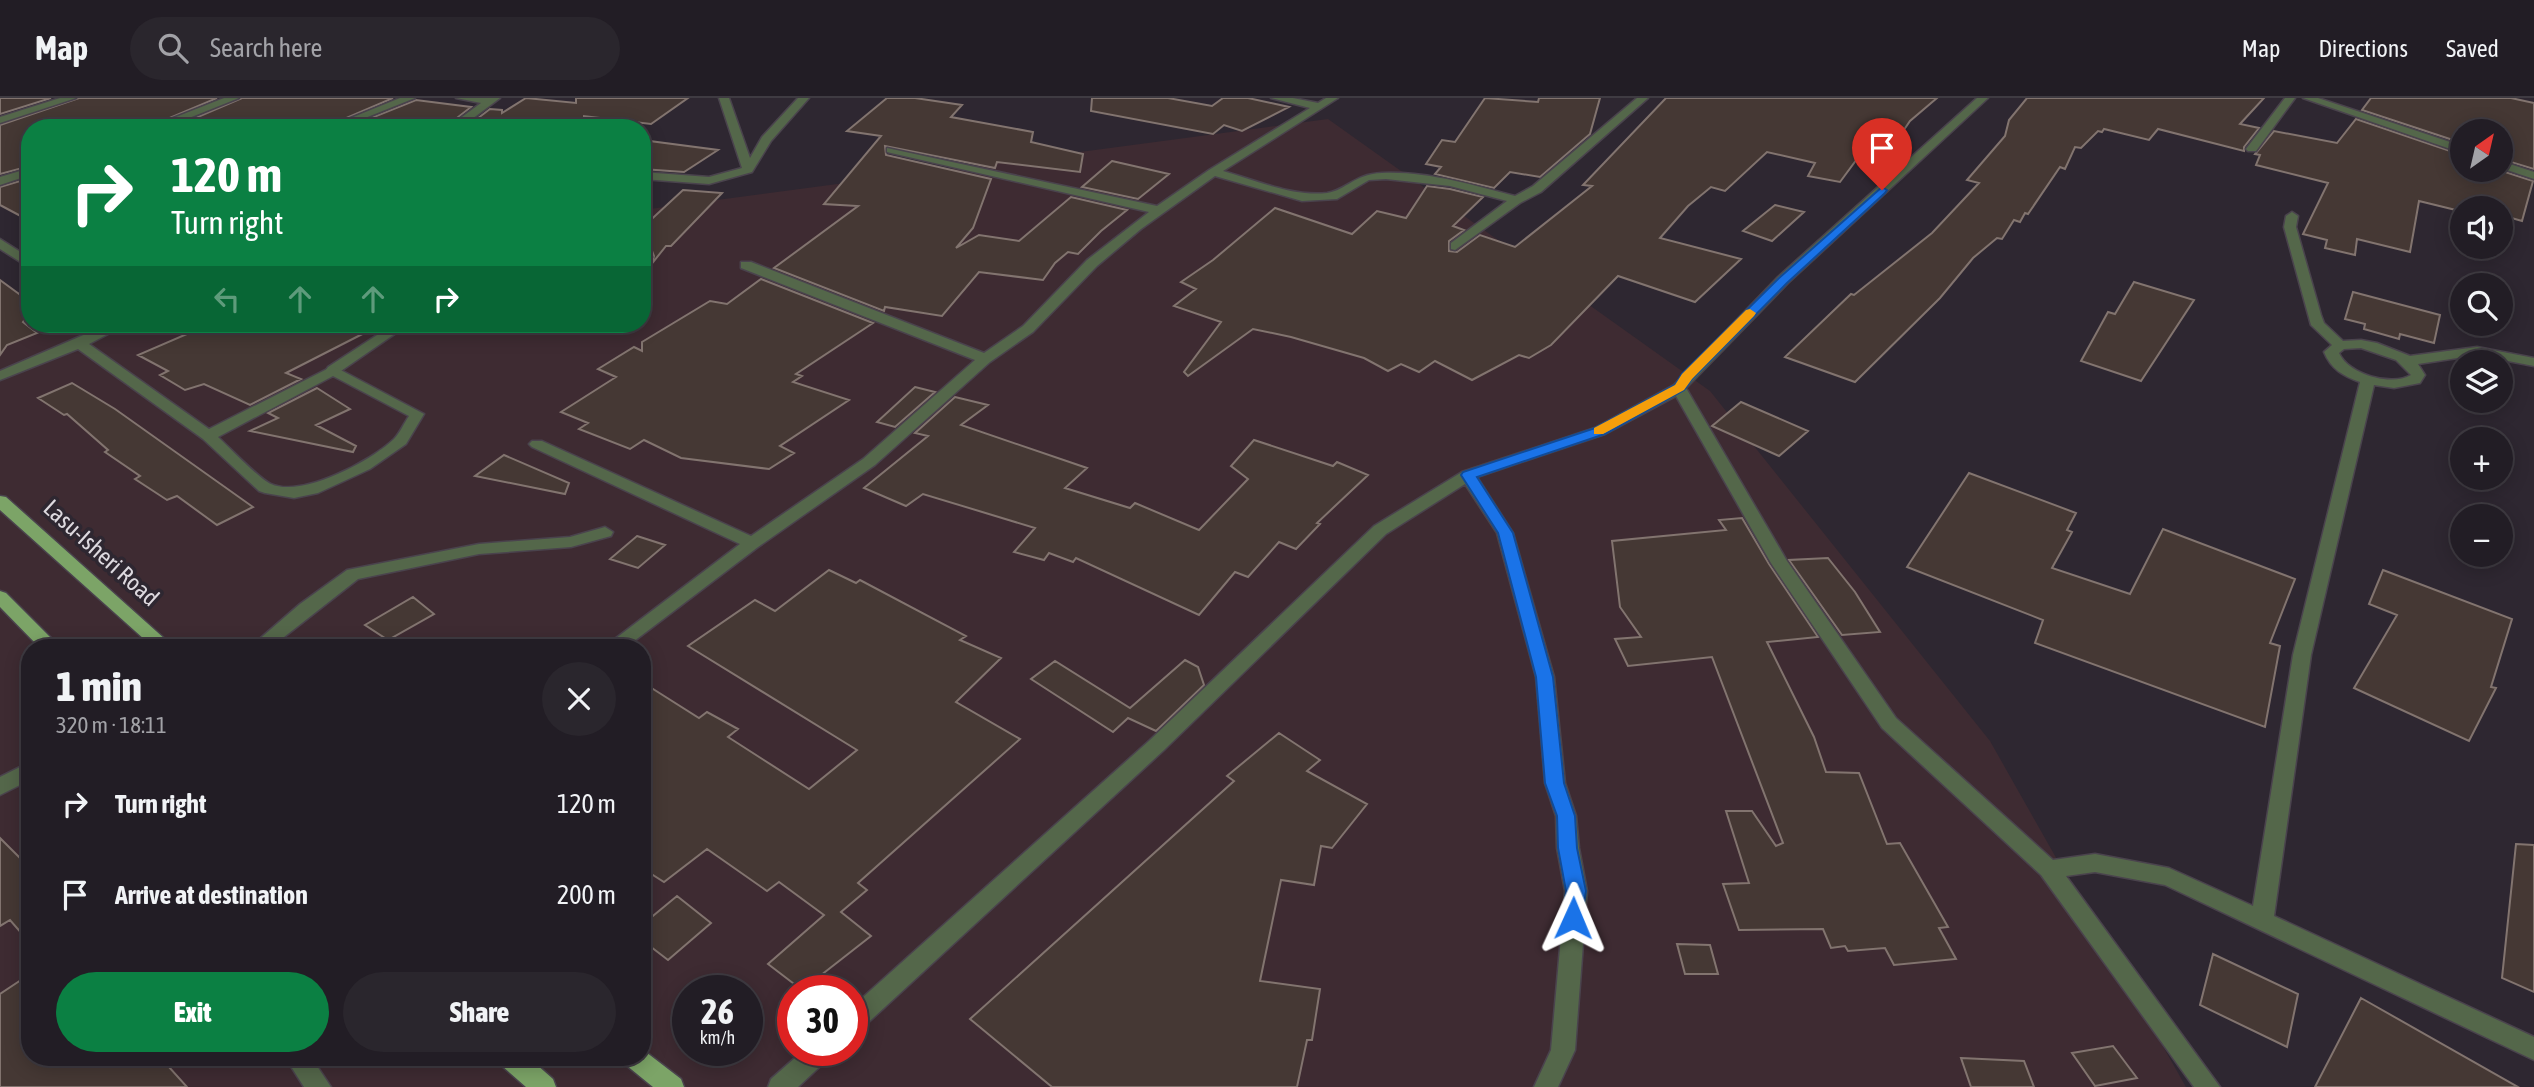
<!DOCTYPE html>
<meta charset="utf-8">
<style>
body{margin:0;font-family:"Asap Condensed",sans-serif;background:#2a262d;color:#f1f3f6;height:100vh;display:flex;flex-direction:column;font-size:26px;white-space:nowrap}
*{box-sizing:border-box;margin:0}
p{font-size:23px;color:#a2a2a7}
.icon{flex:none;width:38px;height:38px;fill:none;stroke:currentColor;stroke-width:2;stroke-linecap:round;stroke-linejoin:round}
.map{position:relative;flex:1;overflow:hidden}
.side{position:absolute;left:21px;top:541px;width:630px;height:427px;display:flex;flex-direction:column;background:#221d25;border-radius:28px;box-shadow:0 4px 18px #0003,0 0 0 2px #3f3b42}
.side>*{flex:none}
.top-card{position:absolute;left:21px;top:21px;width:630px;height:214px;border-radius:28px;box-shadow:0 4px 18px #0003,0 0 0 2px #3f3b42;background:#0b8043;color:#fff;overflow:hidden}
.needle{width:46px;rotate:34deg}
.fabs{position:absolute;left:2450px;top:21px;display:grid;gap:14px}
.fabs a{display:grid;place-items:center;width:63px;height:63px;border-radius:50%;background:#221d25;box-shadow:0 4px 18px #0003,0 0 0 2px #3f3b42;font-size:35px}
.speed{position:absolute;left:672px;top:877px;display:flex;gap:14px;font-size:35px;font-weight:700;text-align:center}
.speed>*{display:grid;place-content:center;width:91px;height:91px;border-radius:50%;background:#221d25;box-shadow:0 4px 18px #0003,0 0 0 2px #3f3b42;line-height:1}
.speed small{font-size:18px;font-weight:400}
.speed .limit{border:10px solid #d22;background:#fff;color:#111}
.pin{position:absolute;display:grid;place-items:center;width:60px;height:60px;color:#fff;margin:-72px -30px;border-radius:50% 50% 50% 0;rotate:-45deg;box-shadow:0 0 7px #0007}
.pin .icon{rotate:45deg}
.me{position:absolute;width:77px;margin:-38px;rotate:1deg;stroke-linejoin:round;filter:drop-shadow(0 0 5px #0008)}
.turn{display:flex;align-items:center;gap:24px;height:147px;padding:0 35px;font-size:32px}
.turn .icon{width:91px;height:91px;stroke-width:2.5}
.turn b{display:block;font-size:49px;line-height:60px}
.lanes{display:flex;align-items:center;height:66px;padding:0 35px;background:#0003;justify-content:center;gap:35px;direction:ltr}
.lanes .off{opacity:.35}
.round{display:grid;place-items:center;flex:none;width:74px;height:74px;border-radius:37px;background:#2a262d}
.overview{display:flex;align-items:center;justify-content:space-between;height:119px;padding:0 35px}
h1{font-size:42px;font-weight:800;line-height:52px}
.action{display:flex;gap:14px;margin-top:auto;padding:14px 35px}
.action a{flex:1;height:80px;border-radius:42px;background:#0b8043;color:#fff;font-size:28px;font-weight:800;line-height:80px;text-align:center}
.action a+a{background:#2a262d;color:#f1f3f6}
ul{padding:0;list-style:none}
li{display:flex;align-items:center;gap:21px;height:91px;padding:0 35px}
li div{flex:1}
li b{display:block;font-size:26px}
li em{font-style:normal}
header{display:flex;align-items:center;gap:42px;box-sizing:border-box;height:98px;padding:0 35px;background:#221d25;border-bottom:2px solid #3f3b42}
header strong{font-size:33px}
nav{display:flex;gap:38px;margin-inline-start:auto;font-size:24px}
.search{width:490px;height:63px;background:#2a262d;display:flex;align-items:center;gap:18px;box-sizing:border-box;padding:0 24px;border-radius:38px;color:#a2a2a7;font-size:26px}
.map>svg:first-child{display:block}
.commercial{fill:#3e2b32;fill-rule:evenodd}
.building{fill:#453834;stroke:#82746f;stroke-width:2}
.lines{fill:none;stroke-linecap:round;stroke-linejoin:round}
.lane-casing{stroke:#4a434d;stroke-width:3}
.street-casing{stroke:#4a434d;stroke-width:3}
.primary-casing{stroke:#4a434d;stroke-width:3}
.lane{fill:#54674a;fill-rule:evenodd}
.street{fill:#54674a;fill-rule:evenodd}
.primary{fill:#7ca467;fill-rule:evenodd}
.route{fill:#1a73e8;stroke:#114b97;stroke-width:2}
.slow{fill:#f59e0b}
.labels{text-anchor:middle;stroke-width:7;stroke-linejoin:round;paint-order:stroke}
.street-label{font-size:24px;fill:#ddd9df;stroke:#2e2731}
</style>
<header>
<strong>Map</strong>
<div class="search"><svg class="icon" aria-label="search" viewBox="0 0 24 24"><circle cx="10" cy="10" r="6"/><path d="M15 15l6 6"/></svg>Search here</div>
<nav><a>Map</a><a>Directions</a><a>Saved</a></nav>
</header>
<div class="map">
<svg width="2534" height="989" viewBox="0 0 2534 989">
<rect width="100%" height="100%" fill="#2e2731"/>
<path class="commercial" d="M1328,21L1710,293L1990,643L2186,989H0V197L30,193V226H642V112ZM30,550H642V959H30ZM688,892H747V952H688ZM793,892H852V952H793Z"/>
<path class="building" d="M0,0H51L0,16Z
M79,0H217L146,30H30V68L0,76V27Z
M242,0H393L339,23L340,27L349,29L416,2L471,9L444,30H172Z
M526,0L576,5V0H688L651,26L584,18L583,30H465L490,11L502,12V15Z
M887,0H915L962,7L951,19L1033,34L1031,44L1083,56L1080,74L997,64L995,70L885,48L886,57L991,81L973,130L956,150L979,137L1019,143L1071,99L1127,112L1101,133L1078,156L1068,154L1055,165L1043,182L979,174L942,218L885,209L884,213L774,170L858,108L824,106L881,38L847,33Z
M1092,0H1168L1212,8L1223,0H1248L1289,9L1242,33L1224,27L1213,36L1091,13Z
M1485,0L1538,4L1539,0H1600L1590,36L1540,79L1510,74L1494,90L1435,76L1441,69L1426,66L1442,42L1455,44Z
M1666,0H1937L1910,23L1893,48L1875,44L1864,58L1860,57L1840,84L1808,78L1815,65L1767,54L1725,93L1711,89L1688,108L1660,140L1741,161L1695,204L1618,178L1551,247L1529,260L1519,257L1472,282L1435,263L1419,274L1401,266L1388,273L1364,260L1291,239L1253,231L1188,278L1184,274L1221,224L1174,208L1196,191L1181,184L1213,162L1275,110L1352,136L1377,113L1406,120L1427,88L1450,91L1483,99L1453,128L1464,132L1449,143V153L1457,154L1480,137L1515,149L1592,88L1583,87Z
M2027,0H2264L2240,26L2259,30L2244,49V53L2158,31L2149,42L2104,31L2102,34L2098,33L2081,50L2075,49L2065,71L2060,69L2028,116L2025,115L2020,124L2014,122L2002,141L1997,140L1973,160L1940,200L1855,284L1785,259L1851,196L1854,197L1932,135L1979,85L1967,82L2005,38L2009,22Z
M2371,0H2511L2534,5V71L2501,61V33H2462V45L2362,12Z
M2356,21L2462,57V72H2499L2533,83L2522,123L2501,117V110L2462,108L2460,113L2419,103L2410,154L2357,141L2355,157L2325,150L2327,142L2303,136L2328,85L2256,67L2260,57L2255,56L2274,33L2337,45Z
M642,42L718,52L684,74L642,71Z
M1112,63L1169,76L1138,101L1082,89Z
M30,80V123L0,107V89Z
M683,92L722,95L671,148H666L642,178V164L653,162L654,158L652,153L642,152V130Z
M1775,107L1804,114L1772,143L1743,133Z
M761,181L873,225L796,276L802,278L793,284L849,302L780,348L794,355L769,371L681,360L644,342L630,351L579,331L588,325L561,314L616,279L598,271L634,249L642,253V244L710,203L727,206Z
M0,182L30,204V214L23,224L37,235L7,247L0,257Z
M2134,184L2194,202L2141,283L2081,263L2108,214L2115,216Z
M2353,194L2440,217L2434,245L2400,236L2399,241L2364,231L2365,226L2345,221Z
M210,226H382L286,275L301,281L250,307L204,286L185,292L160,277L168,273L138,257Z
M72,285L115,311L253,409L217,427L177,398L167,402L135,381L140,378L105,354L108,352L67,316L64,317L38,300Z
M915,289L935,294L895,329L877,324Z
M317,290L350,311L316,327L356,348L353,354L250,333L278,320L268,315Z
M955,299L988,307L961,327L1087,370L1065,390L1130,410L1135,405L1199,432L1248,381L1231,368L1254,342L1333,368L1337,364L1368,377L1317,425L1320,426L1296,451L1279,444L1248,479L1235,474L1199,517L1076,460L1073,464L1049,455L1044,462L1014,454L1035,430L923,396L906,408L864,390L928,338L915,335Z
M1741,304L1808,333L1779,358L1712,328Z
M504,357L569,385L565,396L475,378Z
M1969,375L2076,415L2067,432L2072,434L2052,470L2130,496L2163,431L2295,481L2270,545L2280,548L2265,629L2035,545L2043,522L1907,469Z
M1742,420L1769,466L1818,539L1767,544L1814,639L1826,674L1859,675L1887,746L1900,745L1948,829L1939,830L1956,861L1894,867L1885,850L1848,853L1845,848L1831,850L1823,831L1739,832L1723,786L1749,785L1726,713H1752L1776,748L1783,745L1712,559L1628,568L1615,541L1641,539L1620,509L1612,443L1726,432L1719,422Z
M637,438L665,447L638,470L610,461Z
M1828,460L1855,494L1880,534L1842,537L1789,462Z
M829,472L856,485L860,482L966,538L960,542L1001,560L956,604L1020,641L858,785L867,792L841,814L871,838L802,892L768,866L824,817L779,784L767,793L707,751L664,784L642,770V584L699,620L707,614L738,631L728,639L809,691L857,652L688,548L755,502L775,513Z
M2383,472L2512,521L2491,589L2496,590L2469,643L2354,590L2397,517L2369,506Z
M413,499L434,516L388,542L365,527Z
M1185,562L1198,569L1204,587L1156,633L1128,620L1113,634L1031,581L1055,563L1130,610Z
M1279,635L1320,662L1307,673L1367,706L1332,750L1321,748L1314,787L1281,782L1260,883L1320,891L1312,942H1307L1297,989H1052L970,921L1234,683L1227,678Z
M0,740L30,770V845L10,822L0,828Z
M2516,746L2534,747V894L2502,880Z
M677,798L711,825L668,862L642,842V827Z
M1677,846L1710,847L1718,876H1685Z
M2213,856L2298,896L2287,949L2200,907Z
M30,876V959H160L187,989H0V896Z
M2361,900L2518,989H2315Z
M2113,948L2137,980L2095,988L2072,955Z
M1961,960L2024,963L2034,989H1971Z"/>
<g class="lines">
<g class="lane-casing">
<path id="lane" d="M394,226L399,227V233L338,275H328L326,272L328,269Z
M605,429L613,434L611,438L571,449L479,456L358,481L270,550H249L300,506L347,472L479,446L570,439Z"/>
</g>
<g class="street-casing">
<path id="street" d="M60,0H76L0,25V19Z
M224,0H239L164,30H148Z
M400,0H415L350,26L341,24Z
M456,0H500L460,30H447L481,5Z
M719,0H729L750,60L762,39L798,0H809L771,43L752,74L709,86L642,81V74L709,79L742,70Z
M1271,0H1293L1318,5L1326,0H1338L1223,73C1255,82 1293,99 1327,95C1347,92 1354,76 1382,75C1427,73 1472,87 1515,98L1533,88L1637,0H1648L1541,94L1520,105L1455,152L1451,151V145L1507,103L1450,88L1386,81L1369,82L1337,101L1302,103L1215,78L1141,131L1097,168L1033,234L990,264L875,367L758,449L625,550H603L740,446L532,349L529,346L532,343H542L751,438L863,361L975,262L741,170V164H751L984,255L1023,228L1087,162L1149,114L891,55L887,54V50L1157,108L1209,72L1310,10Z
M1977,0H1988L1788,185L1686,290L1787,463L1896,620L2053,762L2095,756L2169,770L2253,808L2293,557L2360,284C2343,278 2331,271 2324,254L2332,247L2311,227L2284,129L2286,118L2292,114L2298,118L2296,129L2321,217L2324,225L2343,243L2361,242L2377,245L2410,258L2477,249L2534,260V268L2477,257L2418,266L2425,277L2420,285L2394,290L2374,287L2311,557L2274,818L2534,939V962L2165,787L2095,774L2066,778L2220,989H2194L2041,777L1882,630L1771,465L1676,298L1605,336L1477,379L1513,435L1554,579L1565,685L1576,718L1579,750L1587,793L1575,952L1558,989H1534L1551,952L1565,793L1557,750L1556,718L1545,685L1536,579L1497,435L1465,386L1386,436L1164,652L860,932L852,935V909L1150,642L1374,428L1462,374L1595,330L1674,287L1778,179ZM2361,250L2396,262L2411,277C2391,289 2348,276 2339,255L2344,251Z
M2285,0H2295L2256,53H2248L2246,51Z
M2303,0H2318L2462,48V55Z
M2501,63L2534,74V81L2501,70Z
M30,70V77L0,87V79Z
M0,141L30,160V170L0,151Z
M642,154L651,156L652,159L642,162Z
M109,226H127L89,246L209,331L333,268L424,316L406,346L370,371L318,395L294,400L265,395L259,393L203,341L78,251L0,282V273ZM333,278L409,318C404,325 400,335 394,341C371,363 302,400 271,386C258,380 230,350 218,339Z
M30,664V682L0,697V679Z
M804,952H833L829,960L798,989H768L771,981Z
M285,959H311L331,989H304Z"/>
</g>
<g class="primary-casing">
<path id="primary" d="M0,398L6,399L175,550H154L0,412Z
M0,493L6,495L61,550H40L0,509Z
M642,951L681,981L684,989H653L626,967L623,959H642Z
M498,959H528L553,981L556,989H526L501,967Z"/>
</g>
<use href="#lane" class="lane"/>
<use href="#street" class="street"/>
<use href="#primary" class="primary"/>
</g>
<path class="route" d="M1882,89L1887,92L1885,95L1787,185L1692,281L1684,292L1605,336L1477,379L1513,435L1553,579L1564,685L1575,718L1577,750L1586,793L1581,826L1573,828L1566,826L1563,820L1566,793L1558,750L1557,718L1545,685L1536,579L1498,435L1461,377L1463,374L1595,330L1675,287L1682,276L1779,180Z"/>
<path class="slow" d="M1750,211L1756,215L1754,218L1692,281L1684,292L1603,336H1594V330L1675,287L1682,276L1746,212Z"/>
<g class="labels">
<g class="street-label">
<text transform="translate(101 455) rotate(42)" y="8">Lasu-Isheri Road</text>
</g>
</g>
</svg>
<div class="fabs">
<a><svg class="needle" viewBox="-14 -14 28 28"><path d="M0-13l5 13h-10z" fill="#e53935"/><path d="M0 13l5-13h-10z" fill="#a2a2a7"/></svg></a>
<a><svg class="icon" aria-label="sound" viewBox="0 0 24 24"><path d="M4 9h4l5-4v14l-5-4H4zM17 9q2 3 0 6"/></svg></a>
<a><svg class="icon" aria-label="search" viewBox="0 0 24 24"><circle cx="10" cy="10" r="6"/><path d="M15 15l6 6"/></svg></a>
<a><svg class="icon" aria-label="layers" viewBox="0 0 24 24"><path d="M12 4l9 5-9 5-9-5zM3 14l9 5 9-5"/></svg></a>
<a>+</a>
<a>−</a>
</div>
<div class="speed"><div>26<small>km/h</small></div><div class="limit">30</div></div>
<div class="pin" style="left:1882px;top:92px;background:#d93025"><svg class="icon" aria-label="arrive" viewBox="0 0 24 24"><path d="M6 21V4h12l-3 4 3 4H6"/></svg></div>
<svg class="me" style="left:1573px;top:820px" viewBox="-20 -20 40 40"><path d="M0-17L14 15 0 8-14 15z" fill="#1a73e8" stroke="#fff" stroke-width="4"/></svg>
<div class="top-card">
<div class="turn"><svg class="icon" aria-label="right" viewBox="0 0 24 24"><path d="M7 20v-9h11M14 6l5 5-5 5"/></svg><div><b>120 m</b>Turn right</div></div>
<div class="lanes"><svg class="icon off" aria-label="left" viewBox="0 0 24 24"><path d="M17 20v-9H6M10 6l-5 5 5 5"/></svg><svg class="icon off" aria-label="ahead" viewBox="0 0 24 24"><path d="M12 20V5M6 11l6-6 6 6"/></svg><svg class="icon off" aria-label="ahead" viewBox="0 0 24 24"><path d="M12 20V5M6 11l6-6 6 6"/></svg><svg class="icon" aria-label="right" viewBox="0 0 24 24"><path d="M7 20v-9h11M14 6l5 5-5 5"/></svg></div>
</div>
<section class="side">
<div class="overview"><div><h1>1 min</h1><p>320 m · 18:11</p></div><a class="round"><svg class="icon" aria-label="close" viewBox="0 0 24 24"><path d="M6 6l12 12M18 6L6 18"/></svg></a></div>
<ul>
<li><svg class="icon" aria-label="right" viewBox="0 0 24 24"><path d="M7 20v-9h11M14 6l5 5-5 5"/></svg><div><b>Turn right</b></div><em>120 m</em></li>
<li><svg class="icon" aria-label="arrive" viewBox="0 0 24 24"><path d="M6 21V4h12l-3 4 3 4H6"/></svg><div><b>Arrive at destination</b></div><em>200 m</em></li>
</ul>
<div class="action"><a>Exit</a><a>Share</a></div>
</section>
</div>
